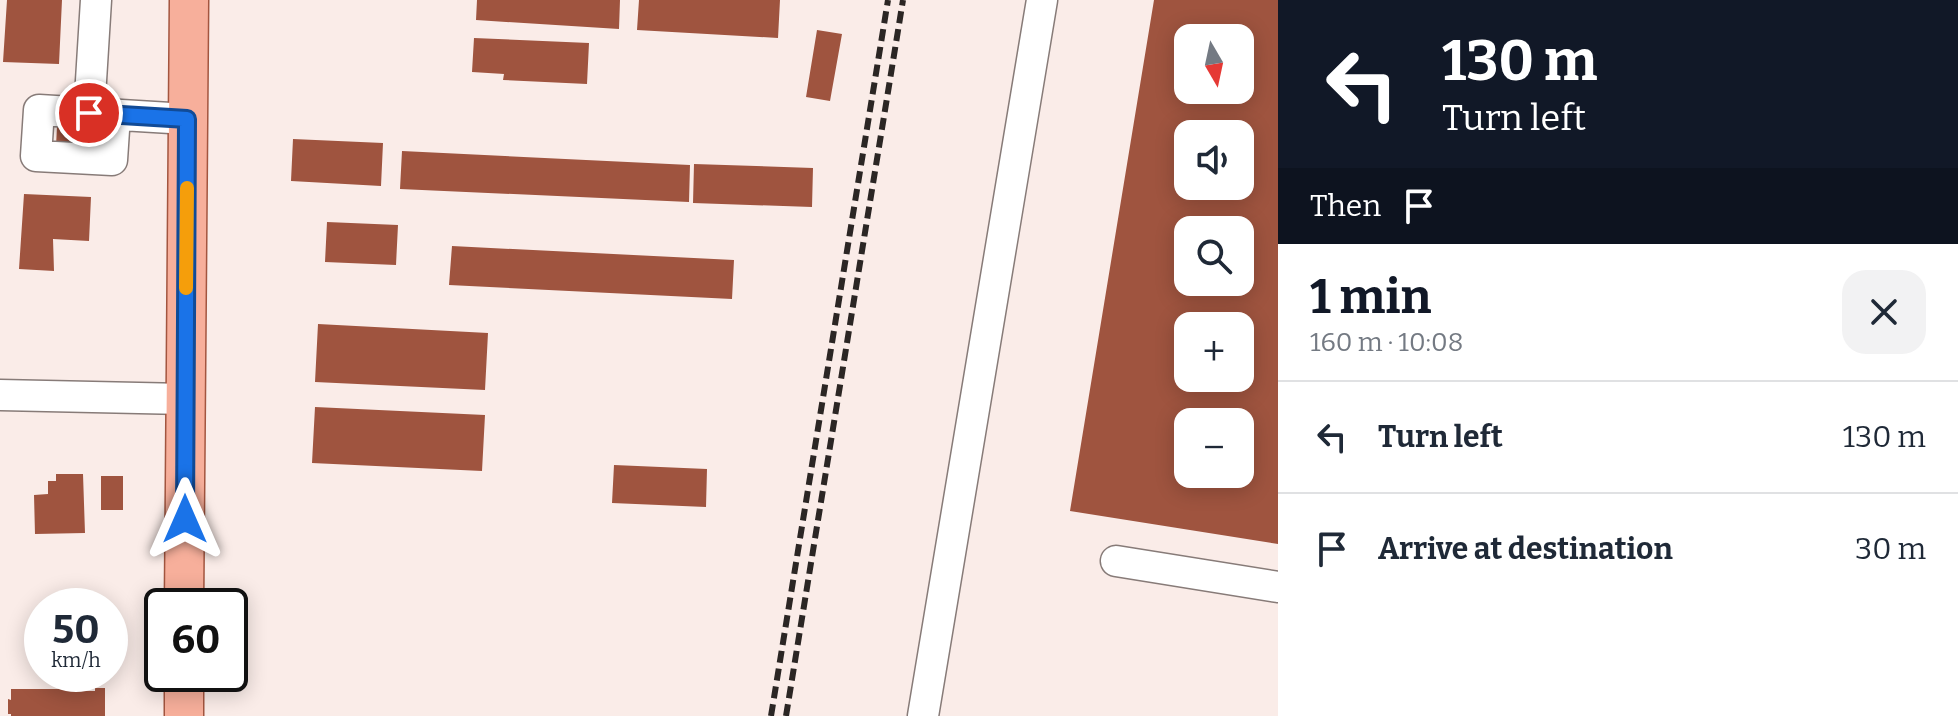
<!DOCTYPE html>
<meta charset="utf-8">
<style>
body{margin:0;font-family:Bitter,serif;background:#f2f2f3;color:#1f2937;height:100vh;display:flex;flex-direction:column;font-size:30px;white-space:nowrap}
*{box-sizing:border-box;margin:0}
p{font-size:26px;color:#747a83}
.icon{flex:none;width:44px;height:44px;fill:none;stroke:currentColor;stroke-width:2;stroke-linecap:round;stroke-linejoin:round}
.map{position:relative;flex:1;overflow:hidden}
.drawer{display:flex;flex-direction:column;background:#fff;width:680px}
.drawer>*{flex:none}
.top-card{background:#111827;color:#fff;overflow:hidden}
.needle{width:52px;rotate:171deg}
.controls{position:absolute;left:1174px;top:24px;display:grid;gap:16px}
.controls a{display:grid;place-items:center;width:80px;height:80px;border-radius:16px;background:#fff;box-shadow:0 4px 20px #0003;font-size:40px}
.speed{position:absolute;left:24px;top:588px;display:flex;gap:16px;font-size:40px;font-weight:700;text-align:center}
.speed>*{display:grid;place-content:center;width:104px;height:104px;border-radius:50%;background:#fff;box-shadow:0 4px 20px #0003;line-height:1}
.speed small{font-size:20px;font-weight:400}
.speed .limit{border:4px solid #111;border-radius:12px;background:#fff;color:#111}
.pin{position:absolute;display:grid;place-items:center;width:68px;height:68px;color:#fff;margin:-34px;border:4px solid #fff;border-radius:50%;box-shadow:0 2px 8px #0007}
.me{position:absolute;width:88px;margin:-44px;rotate:0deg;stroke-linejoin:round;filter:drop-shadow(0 0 6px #0008)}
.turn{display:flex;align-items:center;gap:28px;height:168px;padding:0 32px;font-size:36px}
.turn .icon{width:104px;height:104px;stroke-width:2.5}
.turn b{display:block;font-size:56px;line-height:68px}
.then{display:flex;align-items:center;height:76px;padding:0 32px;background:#0003;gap:16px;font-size:30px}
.round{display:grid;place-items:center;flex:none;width:84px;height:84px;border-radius:24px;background:#f2f2f3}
.summary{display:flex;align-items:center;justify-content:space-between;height:136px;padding:0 32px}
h1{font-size:48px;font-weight:700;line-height:60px;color:#111827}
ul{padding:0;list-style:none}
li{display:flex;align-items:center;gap:24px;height:112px;padding:0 32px;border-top:2px solid #e0e1e3}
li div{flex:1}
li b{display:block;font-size:30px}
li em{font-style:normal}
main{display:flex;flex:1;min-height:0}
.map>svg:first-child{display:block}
.building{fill:#9f543f;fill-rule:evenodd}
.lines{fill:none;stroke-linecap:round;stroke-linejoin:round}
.minor-casing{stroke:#877b78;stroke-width:33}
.major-casing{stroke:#a3553f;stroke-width:41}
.minor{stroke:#fff;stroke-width:30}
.major{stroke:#f7af9b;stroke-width:38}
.rail{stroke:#2b2624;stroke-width:6;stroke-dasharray:12 6;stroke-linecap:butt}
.route-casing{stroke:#114b97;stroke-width:20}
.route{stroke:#1a73e8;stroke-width:14}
.slow{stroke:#f59e0b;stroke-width:14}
</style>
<main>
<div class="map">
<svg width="1278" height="716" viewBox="0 0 1278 716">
<rect width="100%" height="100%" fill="#faece8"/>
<path class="building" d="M7,0H62L59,64L3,62Z
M477,0H620L619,29L476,20Z
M639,0H780L778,38L637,30Z
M1154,0H1278V544L1070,511ZM1188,38H1240V90H1188ZM1188,134H1240V186H1188ZM1188,230H1240V282H1188ZM1188,326H1240V378H1188ZM1188,422H1240V474H1188Z
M817,30L842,34L830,101L806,97Z
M474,38L589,43L587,84L503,80L504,74L472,72Z
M57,127L104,129L103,148L56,146Z
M293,139L383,143L381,186L291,181Z
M402,151L690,165L689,202L400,189Z
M694,164L813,168L812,207L693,203Z
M24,194L91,197L89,241L53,239L54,271L19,269Z
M327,222L398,225L396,265L325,262Z
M452,246L734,260L732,299L449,285Z
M318,324L488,333L485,390L315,382Z
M315,407L485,415L482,471L312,463Z
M614,465L707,469L706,507L612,503Z
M56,474H83L85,533L35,534L34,495L48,494V481H56Z
M101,476H123V510H101Z
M45,602H91V606H45Z
M95,688H105V716H11V714H8V699L11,700V689H78L77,691H95Z"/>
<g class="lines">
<g class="minor-casing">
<path id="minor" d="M89,113L96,0
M115,115L112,160L36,156L39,110L187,119
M0,395L185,399
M1116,561L1278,587
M923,716L1042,0"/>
</g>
<g class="major-casing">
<path id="major" d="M184,606L189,0
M184,716V674"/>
</g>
<use href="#minor" class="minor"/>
<use href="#major" class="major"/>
<path class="rail" d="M771,716L888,0
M786,716L903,0"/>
</g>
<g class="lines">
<g class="route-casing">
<path id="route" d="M89,113L187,119L185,519"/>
</g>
<use href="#route" class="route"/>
<path class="slow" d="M186,288L187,188"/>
</g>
</svg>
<div class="controls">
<a><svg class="needle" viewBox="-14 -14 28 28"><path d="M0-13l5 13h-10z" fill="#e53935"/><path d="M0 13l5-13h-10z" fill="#747a83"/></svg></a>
<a><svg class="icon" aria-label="sound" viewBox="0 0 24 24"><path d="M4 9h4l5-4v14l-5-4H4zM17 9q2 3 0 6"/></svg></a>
<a><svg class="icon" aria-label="search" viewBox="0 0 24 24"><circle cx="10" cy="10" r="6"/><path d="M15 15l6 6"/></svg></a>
<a>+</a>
<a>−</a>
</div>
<div class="speed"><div>50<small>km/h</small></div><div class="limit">60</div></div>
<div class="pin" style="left:89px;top:113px;background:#d93025"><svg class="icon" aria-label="arrive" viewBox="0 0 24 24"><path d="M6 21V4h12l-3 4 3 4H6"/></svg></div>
<svg class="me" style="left:185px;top:519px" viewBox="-20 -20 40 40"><path d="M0-17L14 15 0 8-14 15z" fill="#1a73e8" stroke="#fff" stroke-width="4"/></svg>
</div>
<section class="drawer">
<div class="top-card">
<div class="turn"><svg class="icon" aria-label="left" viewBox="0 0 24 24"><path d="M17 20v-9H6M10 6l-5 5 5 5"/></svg><div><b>130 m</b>Turn left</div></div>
<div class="then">Then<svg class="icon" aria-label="arrive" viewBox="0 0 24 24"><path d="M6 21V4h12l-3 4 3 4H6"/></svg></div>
</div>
<div class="summary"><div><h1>1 min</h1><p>160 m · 10:08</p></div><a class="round"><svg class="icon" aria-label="close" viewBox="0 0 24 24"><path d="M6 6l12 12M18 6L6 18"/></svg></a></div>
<ul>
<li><svg class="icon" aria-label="left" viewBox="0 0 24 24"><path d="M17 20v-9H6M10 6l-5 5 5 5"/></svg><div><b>Turn left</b></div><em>130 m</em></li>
<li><svg class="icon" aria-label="arrive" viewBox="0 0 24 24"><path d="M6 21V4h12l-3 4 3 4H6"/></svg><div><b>Arrive at destination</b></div><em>30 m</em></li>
</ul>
</section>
</main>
